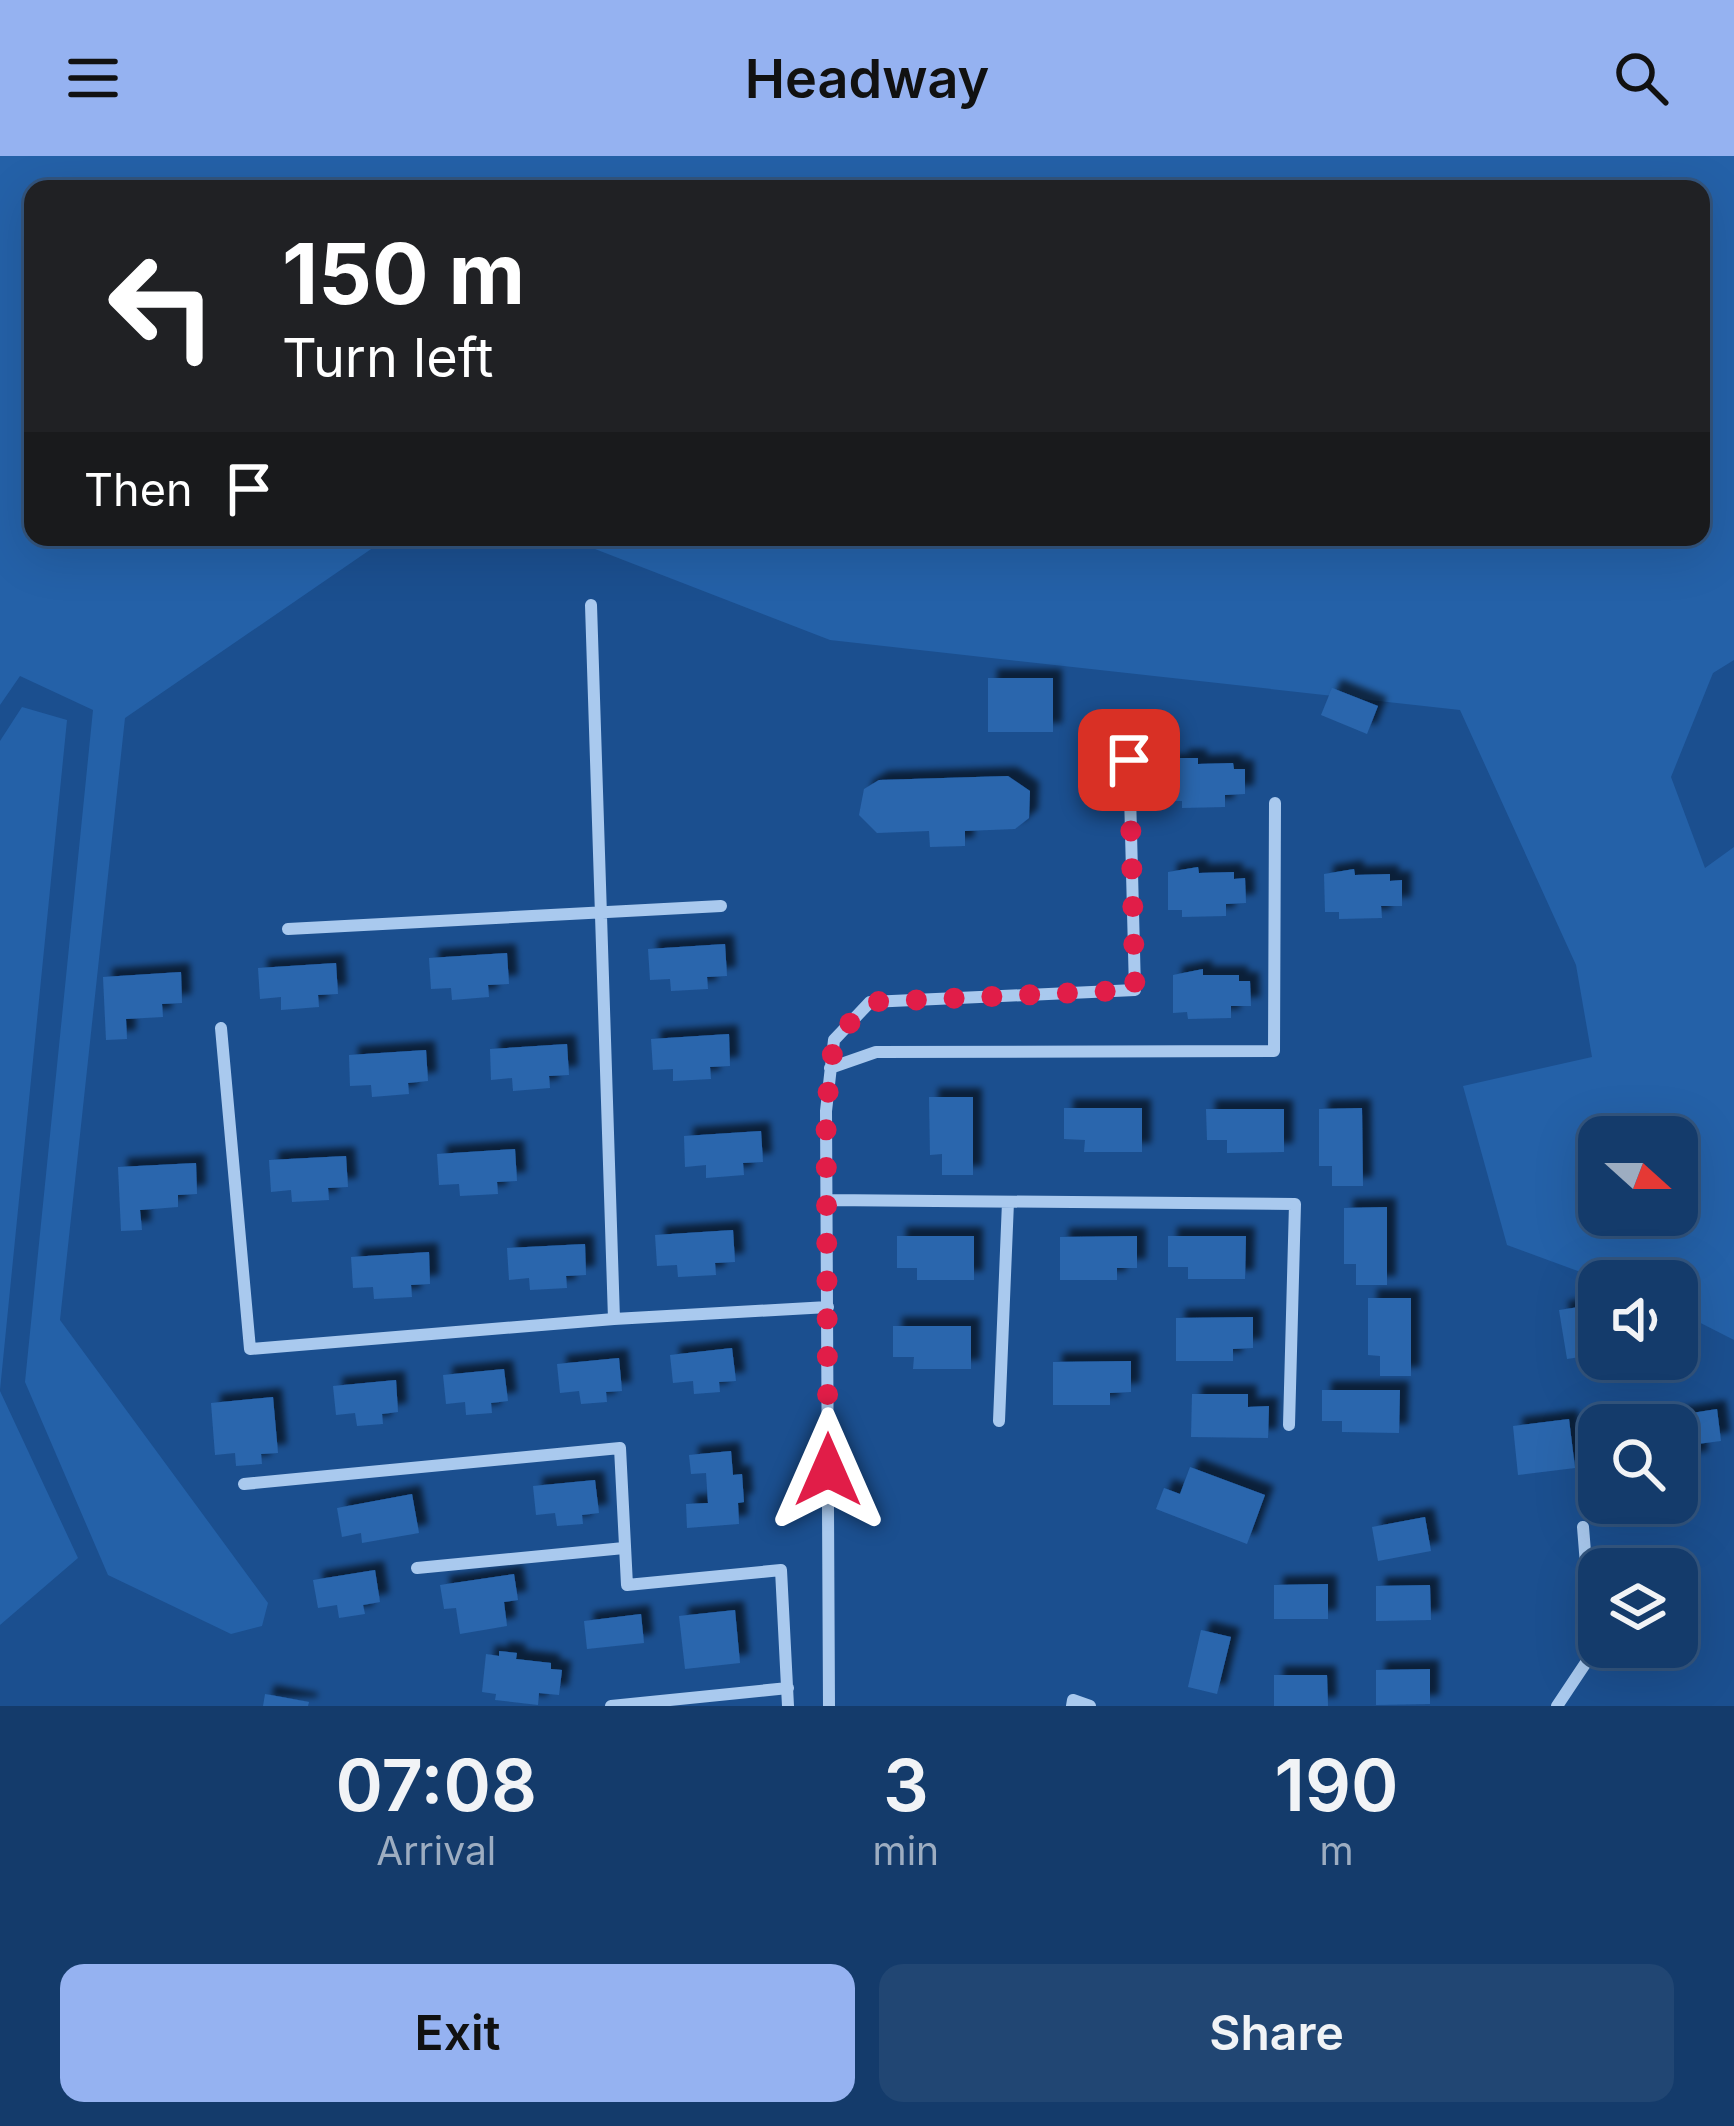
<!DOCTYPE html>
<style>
body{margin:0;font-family:Inter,sans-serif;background:#214673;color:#f1f3f6;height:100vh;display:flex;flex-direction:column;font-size:45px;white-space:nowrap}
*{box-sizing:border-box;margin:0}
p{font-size:39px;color:#9dadc1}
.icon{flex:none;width:66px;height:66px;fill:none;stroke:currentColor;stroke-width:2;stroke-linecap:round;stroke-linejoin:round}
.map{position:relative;height:1550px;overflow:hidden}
.sheet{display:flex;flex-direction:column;background:#143b6b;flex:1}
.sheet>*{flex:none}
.top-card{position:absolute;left:24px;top:24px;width:1686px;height:366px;border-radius:24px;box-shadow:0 12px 48px #0002,0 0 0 3px #33557e;background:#202124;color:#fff;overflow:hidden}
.needle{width:78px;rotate:111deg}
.fabs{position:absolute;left:1578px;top:960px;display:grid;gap:24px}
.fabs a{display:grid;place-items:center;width:120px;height:120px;border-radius:24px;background:#143b6b;box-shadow:0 12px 48px #0002,0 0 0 3px #33557e;font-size:60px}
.pin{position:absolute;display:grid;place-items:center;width:102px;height:102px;color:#fff;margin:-51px;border-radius:24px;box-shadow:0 6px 18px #0006}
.me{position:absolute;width:132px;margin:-66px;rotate:0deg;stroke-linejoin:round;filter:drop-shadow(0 0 9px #0008)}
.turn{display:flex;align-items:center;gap:42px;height:252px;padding:0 60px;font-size:54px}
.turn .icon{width:156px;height:156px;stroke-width:2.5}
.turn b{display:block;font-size:84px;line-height:102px}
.then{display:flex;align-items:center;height:114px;padding:0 60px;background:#0003;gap:24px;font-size:45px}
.eta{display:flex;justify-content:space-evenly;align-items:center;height:204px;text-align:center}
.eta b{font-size:72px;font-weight:600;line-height:84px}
.button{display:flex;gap:24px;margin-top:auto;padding:24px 60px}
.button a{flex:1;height:138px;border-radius:24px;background:#95b2f1;color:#111;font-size:48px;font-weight:600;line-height:138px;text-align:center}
.button a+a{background:#214673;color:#f1f3f6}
header{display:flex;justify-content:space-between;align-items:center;height:156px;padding:0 60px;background:#95b2f1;color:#111;font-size:54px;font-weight:600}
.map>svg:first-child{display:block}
.green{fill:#2461a8;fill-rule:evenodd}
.building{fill:#2a66ad;filter:url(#shadow)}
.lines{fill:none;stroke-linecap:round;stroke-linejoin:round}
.street{stroke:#a9c9ee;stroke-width:12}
.route{stroke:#e11d48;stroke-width:21;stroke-dasharray:0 37.8}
</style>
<header><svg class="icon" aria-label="menu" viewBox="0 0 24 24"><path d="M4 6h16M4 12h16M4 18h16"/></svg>Headway<svg class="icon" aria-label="search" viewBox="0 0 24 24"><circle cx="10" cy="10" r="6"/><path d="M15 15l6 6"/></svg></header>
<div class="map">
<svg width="1734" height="1550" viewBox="0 0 1734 1550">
<defs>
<filter id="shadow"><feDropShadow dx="9" dy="-9" stdDeviation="3" flood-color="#0009"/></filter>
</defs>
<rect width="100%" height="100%" fill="#1b4f8f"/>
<path class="green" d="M0,0H1734V504L1713,517L1671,621L1705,712L1734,691V1184L1677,1155V1125H1605L1507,1089L1463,930L1592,901L1576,809L1460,554L830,484L564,381H1701V33H33V381H445L377,389L125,562L60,1164L268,1447L262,1470L231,1478L108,1419L25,1226L93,554L20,520L0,549ZM1599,981H1677V1059H1599Z
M22,551L67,564L0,1234V585Z
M0,1235L78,1402L0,1469Z"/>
<path class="building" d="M988,522H1053V576H988Z
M1332,532L1378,550L1367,578L1321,559Z
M1179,602H1198V608L1233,607L1234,613H1245V638L1225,639V651L1182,652V645H1168L1167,607H1180Z
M1008,620L1030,635L1029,662L1015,673L965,675V690L930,691L929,675L877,677L859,659L864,633L879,624Z
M1198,711L1199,717L1234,716V723L1245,722L1246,747L1226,748V760L1182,761V754H1168V716Z
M1354,713L1355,719L1390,718V725L1402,724V750H1381L1382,762L1339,763V756H1325L1324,718Z
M725,788L727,820L707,821L708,833L671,835L670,823L650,824L648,793Z
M507,797L509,828L488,829L489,841L452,844L451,832L431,833L429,802Z
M336,807L338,838L318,839L319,851L281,854V841L260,843L258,812Z
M1203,813V819H1239V825H1250L1251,850H1231V862L1188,863L1187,856L1173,857V819Z
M181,816L182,847L162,848L163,861L126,863L127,883L106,884L103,821Z
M729,878L730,910L710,911L711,923L673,925V913L653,914L651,883Z
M567,888L569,919L549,920L550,932L513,935L512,922L491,924L490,893Z
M426,894L428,925L408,927L409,938L372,941L371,929L350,930L349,899Z
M929,941H973V1019H942V998L930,999Z
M1064,952H1142V996H1084L1085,984L1064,983Z
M1362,952L1363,1030H1332V1010H1319V953Z
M1206,953H1284V996L1227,997V984H1207Z
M761,975L763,1006L743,1007L744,1019L706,1022V1009L685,1011L684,980Z
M515,993L517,1025L497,1026L498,1038L460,1040L459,1028L439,1029L437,998Z
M346,1000L348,1031L328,1032L329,1044L292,1046L291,1034L271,1036L269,1004Z
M196,1007L197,1038L178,1039V1051L140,1054L142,1074L121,1075L118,1011Z
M1387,1051V1129H1356V1108H1344V1052Z
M733,1074L735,1106L715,1107L716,1119L678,1121L677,1109L657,1110L655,1079Z
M897,1080H974V1124H917V1112H897Z
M1137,1080V1112H1117V1124H1060V1081Z
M1168,1080H1246L1245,1123H1188V1111H1168Z
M585,1088L586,1119L566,1120L567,1132L530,1134L529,1122L509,1124L507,1092Z
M429,1096L430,1128L411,1129L412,1141L374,1143L373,1131L353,1132L351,1101Z
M1368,1142H1411V1220H1380V1200L1368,1199Z
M1599,1148V1198L1567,1203L1559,1154Z
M1253,1161V1192L1233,1193V1205H1176V1162Z
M893,1170H971V1213H913L914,1201H893Z
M732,1192L736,1225L719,1226L720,1236L694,1238L693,1225L673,1227L670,1199Z
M619,1202L622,1235L606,1236L607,1246L581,1248L579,1235L560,1237L557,1208Z
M1131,1205V1236L1110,1237V1249H1053V1206Z
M504,1213L508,1245L491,1247L492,1257L466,1259L465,1246L446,1248L443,1219Z
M396,1224L398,1256L382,1258L383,1268L357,1270L355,1257L336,1259L333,1230Z
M1322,1234H1400L1399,1277L1342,1276V1265H1322Z
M1192,1238H1248V1251L1269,1250L1268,1282L1191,1281Z
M273,1241L278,1297L261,1298L262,1308L236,1310L235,1297L215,1299L211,1247Z
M1717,1253L1721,1285L1697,1288L1699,1304L1677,1307V1269L1673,1260Z
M1569,1263L1575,1312L1518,1319L1513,1270Z
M1599,1278V1326L1590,1327L1586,1279Z
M731,1295L733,1319L742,1318L744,1346L738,1347L739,1368L687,1372L686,1348L708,1347L706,1317L691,1318L689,1299Z
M1190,1311L1265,1339L1247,1388L1156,1353L1164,1332L1180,1338Z
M595,1324L599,1357L582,1359L583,1368L557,1370L555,1357L536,1359L533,1330Z
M412,1338L419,1377L362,1387L361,1377L342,1381L337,1352Z
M1425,1361L1431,1395L1378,1405L1372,1371Z
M375,1414L380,1446L363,1449L365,1458L339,1462L337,1449L318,1452L313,1424Z
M514,1418L518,1444L504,1446L507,1470L460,1478L456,1452L444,1453L440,1429Z
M1328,1428V1463H1274V1429Z
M1430,1429L1431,1464L1376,1465V1430Z
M735,1454L740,1507L685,1513L679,1460Z
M641,1458L644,1487L587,1493L584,1465Z
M1201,1474L1231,1481L1217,1538L1188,1531Z
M499,1495L517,1497L516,1503L551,1507V1513L562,1514L559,1539L539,1537L538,1549L495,1544L496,1538L482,1536L486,1498L499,1500Z
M1430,1513V1548L1376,1549V1514Z
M1274,1519H1327L1328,1550H1274Z
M265,1538L309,1546L308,1550H263Z"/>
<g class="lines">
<path class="street" d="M591,449L614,1163
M288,773L721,750
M221,872L250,1193L614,1163L828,1151
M830,912L876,896L1274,895L1275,647
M827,1044L1295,1048L1289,1269
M999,1265L1008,1046
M244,1328L620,1292L627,1429L781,1414L788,1550
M417,1412L624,1392
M611,1550L788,1532
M829,1550L826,955L834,884L870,846L1135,834L1128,559
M1072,1550L1073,1544L1090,1550
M1557,1550L1593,1496L1583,1371"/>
</g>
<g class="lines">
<path class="route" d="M828,1314L826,955L834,884L870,846L1135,834L1129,604"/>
</g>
</svg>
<div class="fabs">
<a><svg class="needle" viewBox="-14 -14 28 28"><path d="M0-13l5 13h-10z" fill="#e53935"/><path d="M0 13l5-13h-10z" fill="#9dadc1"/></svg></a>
<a><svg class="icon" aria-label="sound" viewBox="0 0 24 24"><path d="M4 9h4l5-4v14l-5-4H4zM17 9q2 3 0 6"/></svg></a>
<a><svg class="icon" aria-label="search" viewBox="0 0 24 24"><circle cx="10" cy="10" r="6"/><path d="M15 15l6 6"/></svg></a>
<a><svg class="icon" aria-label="layers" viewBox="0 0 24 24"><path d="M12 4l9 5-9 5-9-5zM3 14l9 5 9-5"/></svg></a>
</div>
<div class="pin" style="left:1129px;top:604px;background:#d93025"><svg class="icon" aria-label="arrive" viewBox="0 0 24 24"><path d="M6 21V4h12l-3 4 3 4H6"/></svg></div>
<svg class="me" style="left:828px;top:1314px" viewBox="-20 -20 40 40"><path d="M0-17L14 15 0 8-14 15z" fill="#e11d48" stroke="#fff" stroke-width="4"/></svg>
<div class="top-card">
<div class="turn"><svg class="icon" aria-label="left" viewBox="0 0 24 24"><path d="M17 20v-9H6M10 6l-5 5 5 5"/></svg><div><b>150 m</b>Turn left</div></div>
<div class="then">Then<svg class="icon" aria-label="arrive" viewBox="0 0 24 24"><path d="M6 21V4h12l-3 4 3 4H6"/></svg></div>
</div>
</div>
<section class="sheet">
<div class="eta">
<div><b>07:08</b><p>Arrival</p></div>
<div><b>3</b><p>min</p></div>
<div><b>190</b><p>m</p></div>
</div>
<div class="button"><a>Exit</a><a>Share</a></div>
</section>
